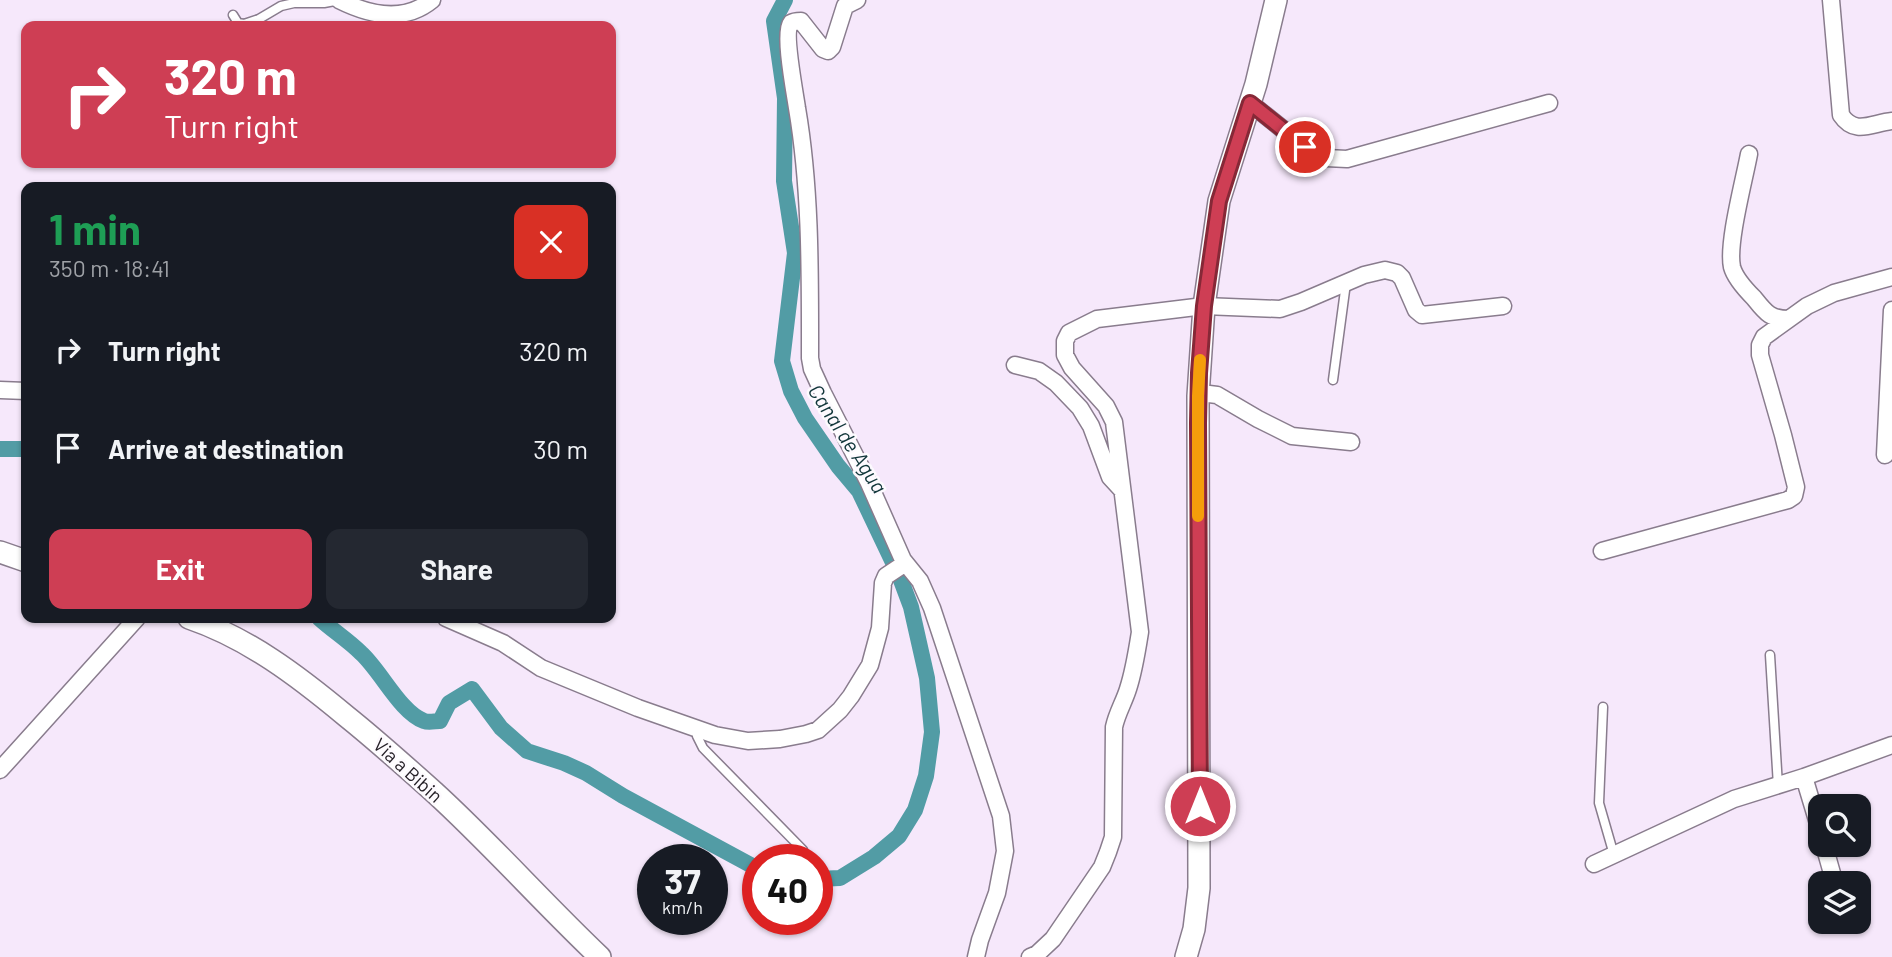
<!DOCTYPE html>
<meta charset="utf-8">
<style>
body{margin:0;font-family:Barlow,sans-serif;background:#242831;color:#f1f3f6;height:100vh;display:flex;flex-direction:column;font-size:26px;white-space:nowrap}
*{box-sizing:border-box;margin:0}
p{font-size:23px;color:#9ea1a6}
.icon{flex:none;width:38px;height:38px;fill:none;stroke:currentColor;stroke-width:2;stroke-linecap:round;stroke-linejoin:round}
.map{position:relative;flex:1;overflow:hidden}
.side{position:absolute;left:21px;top:182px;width:595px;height:441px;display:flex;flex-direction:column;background:#171b24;border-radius:14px;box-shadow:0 2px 5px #0004}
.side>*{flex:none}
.top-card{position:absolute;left:21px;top:21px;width:595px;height:147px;border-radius:14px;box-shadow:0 2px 5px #0004;background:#ce3e54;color:#fff;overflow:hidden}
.fabs{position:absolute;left:1808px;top:794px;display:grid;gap:14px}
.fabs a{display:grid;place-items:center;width:63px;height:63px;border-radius:14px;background:#171b24;box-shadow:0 2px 5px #0004;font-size:35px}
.speed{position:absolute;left:637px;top:844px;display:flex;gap:14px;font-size:35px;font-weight:700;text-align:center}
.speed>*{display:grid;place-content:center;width:91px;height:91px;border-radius:50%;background:#171b24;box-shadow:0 2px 5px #0004;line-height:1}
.speed small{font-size:18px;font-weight:400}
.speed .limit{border:10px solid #d22;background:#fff;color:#111}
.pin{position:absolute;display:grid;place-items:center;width:60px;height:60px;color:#fff;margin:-30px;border:4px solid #fff;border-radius:50%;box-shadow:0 2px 7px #0007}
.me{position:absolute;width:77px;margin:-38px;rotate:0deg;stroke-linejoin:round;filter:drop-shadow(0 0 5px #0008)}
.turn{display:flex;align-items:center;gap:24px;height:147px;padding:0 28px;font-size:32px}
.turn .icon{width:91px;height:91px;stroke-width:2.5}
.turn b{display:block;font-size:49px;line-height:60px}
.round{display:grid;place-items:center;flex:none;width:74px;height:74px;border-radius:14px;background:#242831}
.summary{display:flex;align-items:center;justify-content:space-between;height:119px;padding:0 28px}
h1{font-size:42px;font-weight:700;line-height:52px;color:#1e9e55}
.button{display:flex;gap:14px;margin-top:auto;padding:14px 28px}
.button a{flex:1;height:80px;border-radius:14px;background:#ce3e54;color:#fff;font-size:28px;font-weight:700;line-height:80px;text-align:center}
.button a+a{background:#242831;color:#f1f3f6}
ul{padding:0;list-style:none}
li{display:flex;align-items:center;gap:21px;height:98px;padding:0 28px}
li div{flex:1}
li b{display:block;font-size:26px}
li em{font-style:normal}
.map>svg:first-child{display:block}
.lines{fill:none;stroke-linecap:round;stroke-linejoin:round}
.canal{stroke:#529ca5;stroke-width:16}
.service-casing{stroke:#897c8d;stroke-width:11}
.minor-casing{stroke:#897c8d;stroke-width:19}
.tertiary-casing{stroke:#897c8d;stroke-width:24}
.service{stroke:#fff;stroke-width:8}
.minor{stroke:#fff;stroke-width:16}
.tertiary{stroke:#fff;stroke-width:21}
.route-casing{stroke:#862837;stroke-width:18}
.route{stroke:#ce3e54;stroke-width:12}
.slow{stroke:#f59e0b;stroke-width:12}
.labels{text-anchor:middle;stroke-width:5;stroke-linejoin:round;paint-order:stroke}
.street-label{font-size:19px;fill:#252027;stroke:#fdfafe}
.water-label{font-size:21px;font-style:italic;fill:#11363a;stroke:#fdfafe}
</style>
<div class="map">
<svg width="1892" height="957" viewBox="0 0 1892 957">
<rect width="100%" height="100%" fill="#f6e8fb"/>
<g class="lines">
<path class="canal" d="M785,0L774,21L785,98L784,181L795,253L782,361L791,391L805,418L838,466L859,491L899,575L911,607L927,678L932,732L926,776L915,810L899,836L874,857L840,878L817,879
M0,449H26
M319,618C332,630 348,640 361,653C381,671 400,712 424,721C429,723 435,721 440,721L449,703L472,689L501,728L527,751L564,763L586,773L623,796L758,869"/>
<g class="service-casing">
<path id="service" d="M233,15L238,23L244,24L259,19L281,6L294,3H324L340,0
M1333,380L1346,283
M1770,655L1778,786
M1603,707L1599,803L1614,855
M697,729V736L703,748L803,850"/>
</g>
<g class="minor-casing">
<path id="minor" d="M339,0C369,15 404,23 432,0
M857,0L845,6L832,47L828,51L823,49L801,21C798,21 794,21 791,23C783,32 795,94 797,108C811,190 810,275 810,358L812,369L823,393L868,481L903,560L920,581L932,608L1001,816L1005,851L997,893L980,940L976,957
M1831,0L1841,115C1855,136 1872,123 1892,121
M1250,103L1305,147L1326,158L1347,159L1549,103
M1749,154C1744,181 1727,244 1732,267C1735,278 1746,290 1754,298C1766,313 1770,319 1789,319
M1015,365L1039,371L1056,383L1080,408L1091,426L1110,477L1122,490
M0,390L26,391
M1198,396L1209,394L1217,395L1258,419L1292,436L1351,442
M1885,455L1892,310
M1602,551L1788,500L1794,496L1796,487L1783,435L1760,355V345L1764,337L1807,306L1834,293L1892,277
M446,618L503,643L541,668L638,708L715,735L748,741L780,739L806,734L818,730L840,710L851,696L870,665L880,628L883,583L886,576L901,566L903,560
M0,770L137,618
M1804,777L1820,830
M1824,845L1835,884
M1594,864L1734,799L1804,777L1892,745
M1030,957L1037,954L1053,939L1102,867L1108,852L1113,837L1114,727C1117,713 1124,702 1128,689C1134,671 1137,651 1140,632L1114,422L1106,406L1072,368L1065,355V341L1069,333L1097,319L1204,306L1280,309L1301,302L1364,275L1385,270L1397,273L1402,278L1416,310L1422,315L1503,306"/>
</g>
<g class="tertiary-casing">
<path id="tertiary" d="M0,552L26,561
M189,618C248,638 298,676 346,716C376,740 405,766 434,792C491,844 543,903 600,957
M1186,957L1194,929L1199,888L1198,396L1204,306L1219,201L1256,84L1276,0"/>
</g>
<use href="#service" class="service"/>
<use href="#minor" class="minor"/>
<use href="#tertiary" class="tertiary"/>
</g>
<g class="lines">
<g class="route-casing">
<path id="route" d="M1200,806L1198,423L1199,373L1204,306L1219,201L1250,103L1305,147"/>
</g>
<use href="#route" class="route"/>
<path class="slow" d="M1198,516V396L1200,360"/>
</g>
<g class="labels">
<g class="street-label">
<text transform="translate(408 770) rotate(42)" y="7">Via a Bibin</text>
</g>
<g class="water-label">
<text transform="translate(847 439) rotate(57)" y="7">Canal de Agua</text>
</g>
</g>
</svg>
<div class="fabs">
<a><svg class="icon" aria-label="search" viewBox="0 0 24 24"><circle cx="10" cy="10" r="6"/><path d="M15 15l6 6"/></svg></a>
<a><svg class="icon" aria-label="layers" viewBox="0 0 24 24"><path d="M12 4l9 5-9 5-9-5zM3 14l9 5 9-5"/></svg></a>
</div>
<div class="speed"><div>37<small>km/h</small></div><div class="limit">40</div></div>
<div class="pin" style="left:1305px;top:147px;background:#d93025"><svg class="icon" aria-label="arrive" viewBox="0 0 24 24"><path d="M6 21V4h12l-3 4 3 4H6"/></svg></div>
<svg class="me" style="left:1200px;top:806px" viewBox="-20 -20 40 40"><circle r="17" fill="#ce3e54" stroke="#fff" stroke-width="3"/><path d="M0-11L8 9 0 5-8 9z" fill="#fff"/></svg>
<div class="top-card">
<div class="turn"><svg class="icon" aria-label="right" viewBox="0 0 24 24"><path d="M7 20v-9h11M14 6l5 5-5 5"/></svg><div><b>320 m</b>Turn right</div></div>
</div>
<section class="side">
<div class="summary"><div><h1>1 min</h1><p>350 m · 18:41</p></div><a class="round" style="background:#d93025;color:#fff"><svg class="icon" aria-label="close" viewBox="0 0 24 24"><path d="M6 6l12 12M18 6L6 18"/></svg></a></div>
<ul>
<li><svg class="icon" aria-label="right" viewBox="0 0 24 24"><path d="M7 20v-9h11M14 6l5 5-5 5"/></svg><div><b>Turn right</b></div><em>320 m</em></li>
<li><svg class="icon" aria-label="arrive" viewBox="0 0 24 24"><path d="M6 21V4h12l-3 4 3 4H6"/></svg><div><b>Arrive at destination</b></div><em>30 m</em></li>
</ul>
<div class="button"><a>Exit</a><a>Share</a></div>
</section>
</div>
